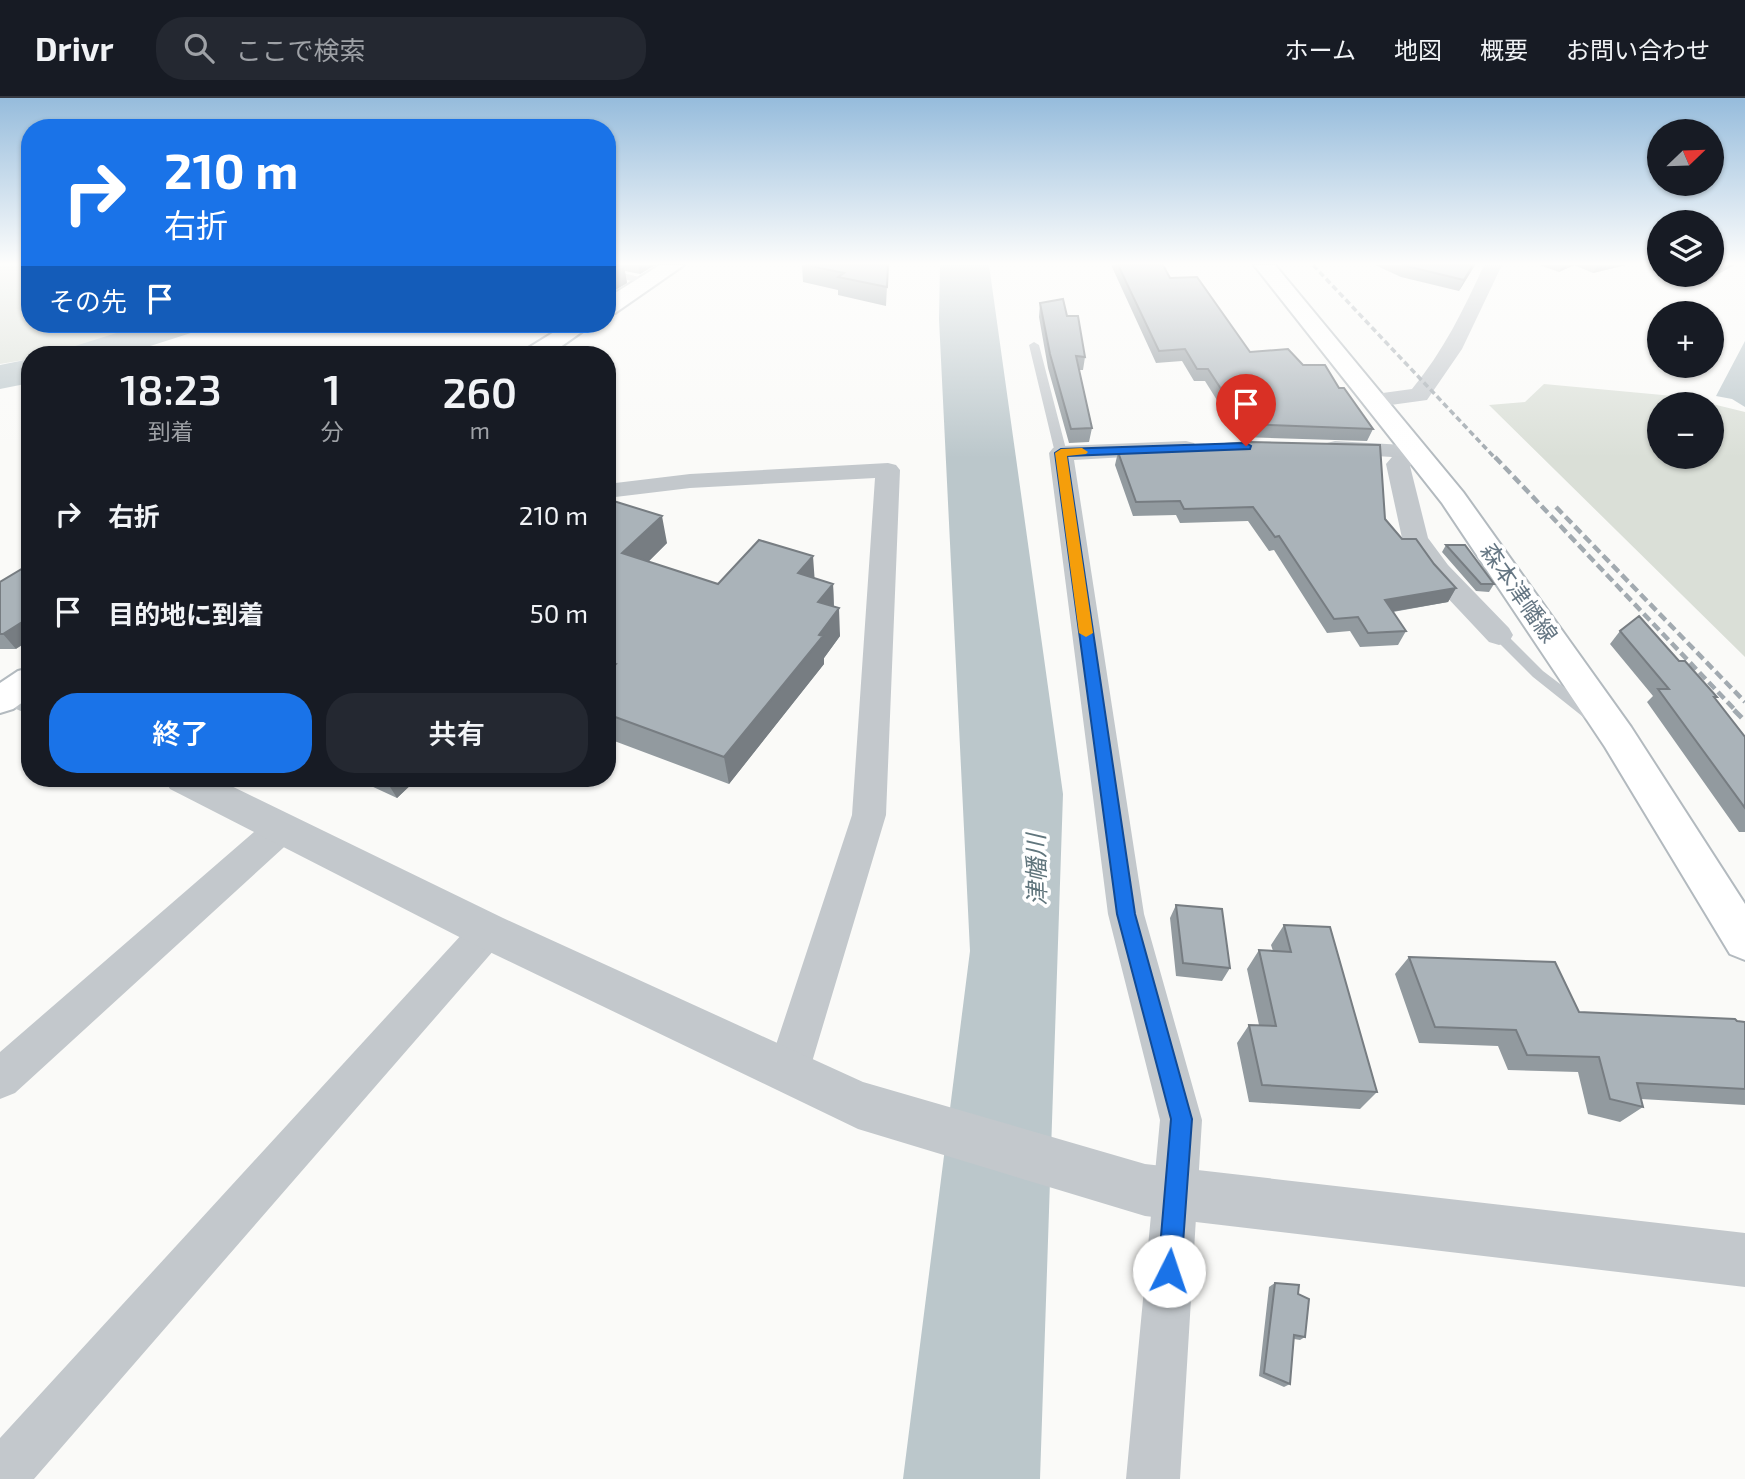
<!DOCTYPE html>
<html lang="ja">
<meta charset="utf-8">
<style>
body{margin:0;font-family:"Exo 2","Noto Sans JP",sans-serif;background:#242831;color:#f1f3f6;height:100vh;display:flex;flex-direction:column;font-size:26px;white-space:nowrap}
*{box-sizing:border-box;margin:0}
p{font-size:23px;color:#9ea1a6}
.icon{flex:none;width:38px;height:38px;fill:none;stroke:currentColor;stroke-width:2;stroke-linecap:round;stroke-linejoin:round}
.map{position:relative;flex:1;overflow:hidden}
.drawer{position:absolute;left:21px;top:248px;width:595px;height:441px;display:flex;flex-direction:column;background:#171b24;border-radius:28px;box-shadow:0 2px 5px #0004}
.drawer>*{flex:none}
.banner{position:absolute;left:21px;top:21px;width:595px;height:214px;border-radius:28px;box-shadow:0 2px 5px #0004;background:#1a73e8;color:#fff;overflow:hidden}
.needle{width:46px;rotate:67deg}
.controls{position:absolute;left:1647px;top:21px;display:grid;gap:14px}
.controls a{display:grid;place-items:center;width:77px;height:77px;border-radius:50%;background:#171b24;box-shadow:0 2px 5px #0004;font-size:35px}
.pin{position:absolute;display:grid;place-items:center;width:60px;height:60px;color:#fff;margin:-72px -30px;border-radius:50% 50% 50% 0;rotate:-45deg;box-shadow:0 0 7px #0007}
.pin .icon{rotate:45deg}
.me{position:absolute;width:77px;margin:-38px;rotate:4deg;stroke-linejoin:round;filter:drop-shadow(0 0 5px #0008)}
.turn{display:flex;align-items:center;gap:24px;height:147px;padding:0 28px;font-size:32px}
.turn .icon{width:91px;height:91px;stroke-width:2.5}
.turn b{display:block;font-size:49px;line-height:60px}
.then{display:flex;align-items:center;height:66px;padding:0 28px;background:#0003;gap:14px;font-size:26px}
.eta{display:flex;justify-content:space-evenly;align-items:center;height:119px;text-align:center}
.eta b{font-size:42px;font-weight:600;line-height:49px}
.cta{display:flex;gap:14px;margin-top:auto;padding:14px 28px}
.cta a{flex:1;height:80px;border-radius:28px;background:#1a73e8;color:#fff;font-size:28px;font-weight:600;line-height:80px;text-align:center}
.cta a+a{background:#242831;color:#f1f3f6}
ul{padding:0;list-style:none}
li{display:flex;align-items:center;gap:21px;height:98px;padding:0 28px}
li div{flex:1}
li b{display:block;font-size:26px}
li em{font-style:normal}
header{display:flex;align-items:center;gap:42px;box-sizing:border-box;height:98px;padding:0 35px;background:#171b24;border-bottom:2px solid #363941}
header strong{font-size:33px}
nav{display:flex;gap:38px;margin-inline-start:auto;font-size:24px}
.search{width:490px;height:63px;background:#242831;display:flex;align-items:center;gap:18px;box-sizing:border-box;padding:0 24px;border-radius:28px;color:#9ea1a6;font-size:26px}
.map>svg:first-child{display:block}
.green{fill:#dadfd7;fill-rule:evenodd}
.water{fill:#bbc7cb}
.lines{fill:none;stroke-linecap:round;stroke-linejoin:round}
.river{fill:#bbc7cb;fill-rule:evenodd}
.secondary-casing{stroke:#b3babf;stroke-width:4}
.service{fill:#c3c8cc;fill-rule:evenodd}
.minor{fill:#c3c8cc;fill-rule:evenodd}
.tertiary{fill:#c3c8cc;fill-rule:evenodd}
.secondary{fill:#fff;fill-rule:evenodd}
.rail-far2{stroke:#a2aab0;stroke-width:3.5;stroke-dasharray:6 3.5;stroke-linecap:butt}
.rail-far1{stroke:#a2aab0;stroke-width:4.5;stroke-dasharray:9 4.5;stroke-linecap:butt}
.rail{stroke:#a2aab0;stroke-width:5;stroke-dasharray:11 5;stroke-linecap:butt}
.wall{fill:#929a9f}
.shaded-wall{fill:#777d82}
.building{fill:#aab3b9;stroke:#777d82;stroke-width:2}
.route{fill:#1a73e8;stroke:#114b97;stroke-width:2}
.slow{fill:#f59e0b}
.labels{text-anchor:middle;stroke-width:7;stroke-linejoin:round;paint-order:stroke}
.street-label{font-size:23px;fill:#657683;stroke:#fff}
.water-label{font-size:24px;font-style:italic;fill:#60757c;stroke:#fff}
</style>
<header>
<strong>Drivr</strong>
<div class="search"><svg class="icon" aria-label="search" viewBox="0 0 24 24"><circle cx="10" cy="10" r="6"/><path d="M15 15l6 6"/></svg>ここで検索</div>
<nav><a>ホーム</a><a>地図</a><a>概要</a><a>お問い合わせ</a></nav>
</header>
<div class="map">
<svg width="1745" height="1381" viewBox="0 0 1745 1381">
<rect width="100%" height="100%" fill="#fafaf8"/>
<path class="green" d="M0,167H30V226H152L56,256L30,257V261L0,266Z
M1544,286L1684,299L1745,314V559L1489,307L1525,304ZM1659,306H1712V359H1659Z"/>
<path class="water" d="M940,167H989L1063,696L1040,1381H903L970,853L939,221Z
M1745,243V309L1732,301L1716,298Z"/>
<g class="lines">
<path class="river" d="M145,226H199L194,234L122,257H66L72,249Z
M30,261V285L0,291V267Z"/>
<g class="secondary-casing">
<path id="secondary" d="M660,167H684L615,215L607,217V200Z
M1254,167H1275L1463,394L1631,629L1745,806V862L1730,856L1605,649L1442,405Z
M567,226H593L549,257H521L525,252Z
M30,570V599L13,611L0,615V585L18,573Z"/>
</g>
<path class="service" d="M607,171L651,182L652,184L648,187L607,177Z
M1034,244L1039,247L1067,355L1065,357L1055,355L1029,247Z
M1499,532L1504,534L1543,573L1597,614L1599,618L1597,622H1587L1533,579L1494,540L1492,537L1494,534Z"/>
<path class="minor" d="M1484,167H1502L1462,251L1427,302L1376,309L1368,307L1365,302L1368,297L1412,291C1443,254 1464,211 1484,167Z
M1186,343L1194,345L1198,350L1194,355L1074,362L1144,816L1202,1022L1180,1381H1126L1160,1022L1108,816L1049,355L1053,350L1061,348Z
M1335,343L1421,348L1425,353L1410,368L1428,440L1448,467L1509,530L1513,537L1509,544L1499,547L1489,544L1428,479L1402,440L1386,366L1392,359L1327,355L1323,350L1327,345Z
M888,365L896,367L900,372L886,717L809,974L803,988L788,994L773,988L767,974L852,717L875,380L690,390L607,400V386L690,376Z
M282,716L294,720L299,730L294,740L15,995L0,1001V954L270,720Z
M488,817L501,822L507,833L501,844L34,1381H0V1340L475,822Z"/>
<path class="tertiary" d="M11,583L30,589V617L0,604V586Z
M164,681H217L503,820L863,984L1145,1066L1745,1135V1189L1145,1118L858,1031L473,846L170,691Z"/>
<use href="#secondary" class="secondary"/>
<path class="rail-far2" d="M1313,167L1496,361"/>
<path class="rail-far1" d="M1495,359L1736,613
M1556,409L1745,604"/>
<path class="rail" d="M1734,612L1745,623"/>
</g>
<path class="wall" d="M607,167H655L640,176L625,173L627,185L610,195L607,194Z
M802,167H888L886,208L838,197V192L803,184Z
M1112,167H1118L1170,180L1250,254L1303,267L1339,290L1373,331L1367,343L1240,339L1205,283H1194L1182,263L1156,265L1112,169Z
M1375,167H1475L1459,193L1401,179Z
M1539,167H1626L1593,175L1574,167L1559,174Z
M1712,167H1734L1706,183L1685,177H1712Z
M1040,205L1067,218L1085,259L1083,272H1079L1092,330L1089,344L1069,345L1048,270L1039,219Z
M1118,354L1385,421L1402,441L1434,466L1456,490L1448,504L1393,514L1406,533L1398,547L1360,549L1350,533L1327,535L1274,452L1269,453L1248,423L1180,425L1176,417L1133,418L1115,367Z
M607,401L667,445L648,464L718,486L814,480L833,486L834,509L840,538L824,560V566L729,686L609,641L607,635Z
M1446,447L1494,486L1489,494L1476,493L1442,454Z
M0,484L16,551H0Z
M1620,533L1679,563L1717,599L1715,601L1745,639V734H1739L1647,604L1653,598L1610,546Z
M356,681H417L397,700Z
M1176,807L1230,870L1222,883L1176,878L1170,820Z
M1284,827L1377,994L1360,1011L1249,1004L1237,945L1249,927H1259L1247,871L1259,852L1273,853L1271,847Z
M1409,859L1579,914L1745,924V1007L1641,1001L1643,1009L1620,1024L1588,1016L1578,974L1508,972L1498,948L1419,945L1395,876Z
M1275,1185L1298,1196L1305,1239L1300,1242L1294,1241L1290,1286L1284,1289L1259,1278L1269,1189Z"/>
<path class="shaded-wall" d="M638,167H655L640,176Z
M1473,167H1475L1459,193L1464,182Z
M1563,167H1574L1559,174Z
M1598,167H1626L1593,175Z
M1722,167H1734L1706,183L1710,177H1712L1713,172Z
M624,169L627,185L610,195L607,179Z
M662,418L667,445L629,483L622,455Z
M813,458L815,486L798,475Z
M833,486L834,513L818,504Z
M1456,490L1448,504L1378,516L1385,502Z
M839,510L840,538L824,560V566L729,686L724,659Z
M30,519V542L16,551L3,536Z
M385,681H417L397,700Z"/>
<path class="building" d="M607,167H615L624,169L607,179Z
M806,167H888L887,189L838,179L844,175Z
M1118,167H1163L1170,180L1197,179L1250,254L1288,251L1303,267H1325L1339,290H1344L1373,331L1244,326L1208,271H1197L1185,251L1159,253Z
M1402,167H1473L1464,182Z
M1712,167H1722L1713,172H1712Z
M1063,201L1067,218H1078L1085,259L1076,258L1092,330L1071,331L1050,256L1040,205Z
M1251,344L1380,347L1385,421L1402,441H1416L1434,466L1456,490L1385,502L1406,533L1368,535L1358,519L1334,521L1279,438L1275,439L1253,409L1184,411L1180,403L1136,404L1118,354Z
M607,401L662,418L622,455L718,486L759,442L813,458L798,475L833,486L818,504L839,510L819,537L823,538L724,659L607,616V575L616,566L607,563Z
M1446,447H1465L1494,486H1481Z
M30,466V519L3,536H0V484Z
M1639,518L1679,563H1685L1717,599H1714L1745,639V710L1658,591H1669L1620,533Z
M1176,807L1222,811L1230,870L1183,865Z
M1284,827L1330,829L1377,994L1262,987L1249,927L1276,928L1259,852L1291,854Z
M1409,859L1555,864L1579,914L1735,921L1737,923L1745,924V991L1637,985L1643,1009L1610,1001L1599,959L1527,957L1516,932L1435,929Z
M1275,1185L1299,1187L1298,1196L1309,1201L1305,1239L1294,1237L1290,1286L1264,1275Z"/>
<linearGradient id="sky" x2="0" y2="1"><stop stop-color="#96bcdc"/><stop offset="0.46" stop-color="#fdfdfc"/><stop offset="1" stop-color="#fdfdfc" stop-opacity="0"/></linearGradient>
<rect width="1745" height="360" fill="url(#sky)"/>
<path class="route" d="M1246,345L1251,348L1250,351L1067,358L1135,816L1192,1021L1181,1173L1177,1181L1169,1184L1161,1181L1158,1173L1171,1021L1117,816L1055,355L1061,351Z"/>
<path class="slow" d="M1082,350L1088,354L1086,356L1067,358L1093,535L1086,539L1079,535L1055,355L1061,351Z"/>
<g class="labels">
<g class="street-label">
<text transform="translate(1519 495) rotate(55)" y="8">森本津幡線</text>
</g>
<g class="water-label">
<text transform="translate(1037 772) rotate(-91)" y="8">津幡川</text>
</g>
</g>
</svg>
<div class="controls">
<a><svg class="needle" viewBox="-14 -14 28 28"><path d="M0-13l5 13h-10z" fill="#e53935"/><path d="M0 13l5-13h-10z" fill="#9ea1a6"/></svg></a>
<a><svg class="icon" aria-label="layers" viewBox="0 0 24 24"><path d="M12 4l9 5-9 5-9-5zM3 14l9 5 9-5"/></svg></a>
<a>+</a>
<a>−</a>
</div>
<div class="pin" style="left:1246px;top:348px;background:#d93025"><svg class="icon" aria-label="arrive" viewBox="0 0 24 24"><path d="M6 21V4h12l-3 4 3 4H6"/></svg></div>
<svg class="me" style="left:1169px;top:1173px" viewBox="-20 -20 40 40"><circle r="19" fill="#fff"/><path d="M0-13L10 11 0 6-10 11z" fill="#1a73e8"/></svg>
<div class="banner">
<div class="turn"><svg class="icon" aria-label="right" viewBox="0 0 24 24"><path d="M7 20v-9h11M14 6l5 5-5 5"/></svg><div><b>210 m</b>右折</div></div>
<div class="then">その先<svg class="icon" aria-label="arrive" viewBox="0 0 24 24"><path d="M6 21V4h12l-3 4 3 4H6"/></svg></div>
</div>
<section class="drawer">
<div class="eta">
<div><b>18:23</b><p>到着</p></div>
<div><b>1</b><p>分</p></div>
<div><b>260</b><p>m</p></div>
</div>
<ul>
<li><svg class="icon" aria-label="right" viewBox="0 0 24 24"><path d="M7 20v-9h11M14 6l5 5-5 5"/></svg><div><b>右折</b></div><em>210 m</em></li>
<li><svg class="icon" aria-label="arrive" viewBox="0 0 24 24"><path d="M6 21V4h12l-3 4 3 4H6"/></svg><div><b>目的地に到着</b></div><em>50 m</em></li>
</ul>
<div class="cta"><a>終了</a><a>共有</a></div>
</section>
</div>
